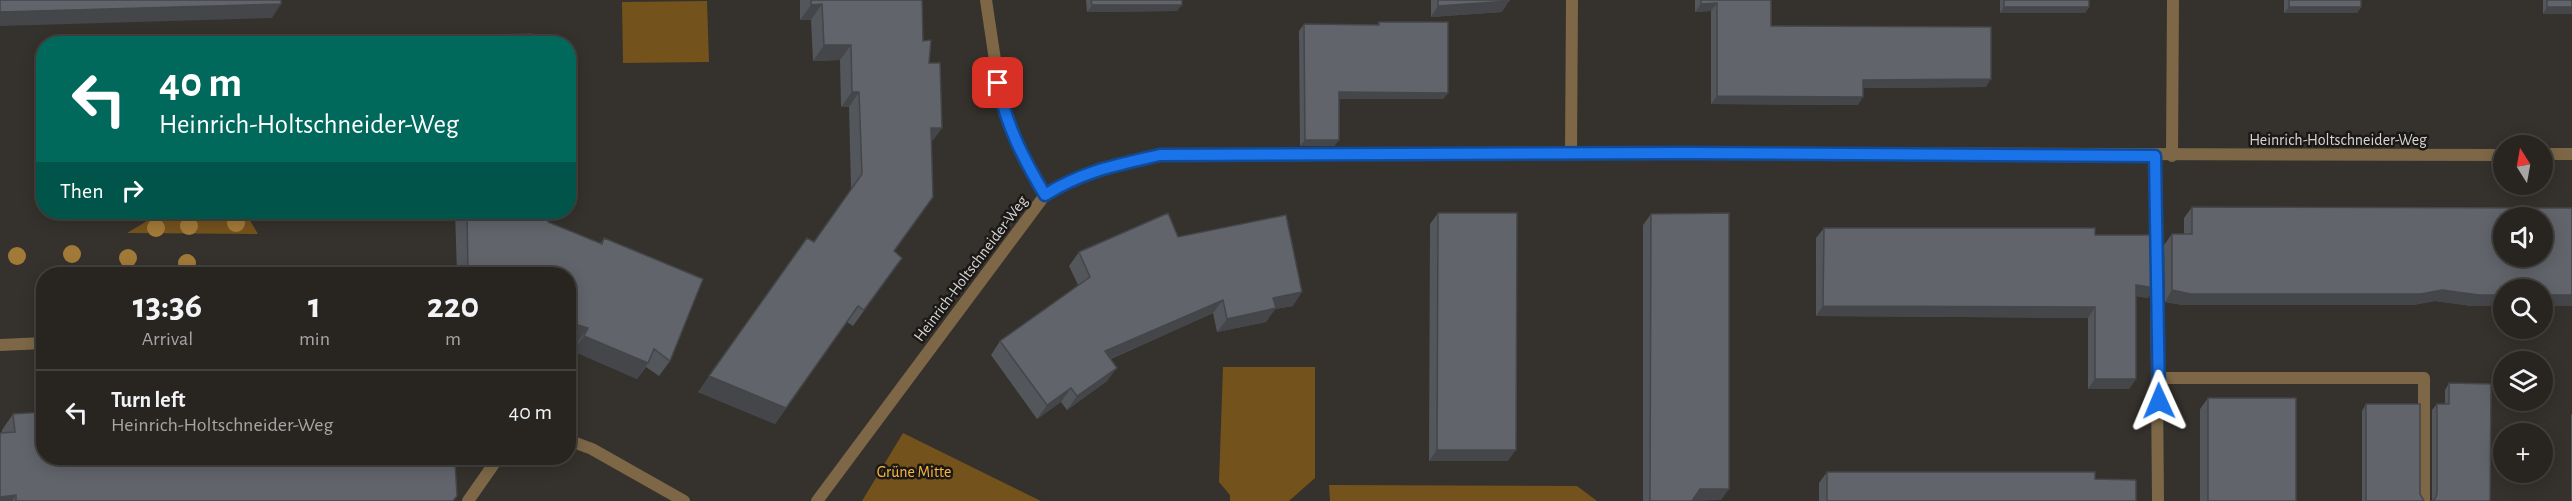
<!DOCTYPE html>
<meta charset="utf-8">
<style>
body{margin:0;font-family:"Alegreya Sans",sans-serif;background:#34312e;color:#f1f3f6;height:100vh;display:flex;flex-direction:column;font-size:22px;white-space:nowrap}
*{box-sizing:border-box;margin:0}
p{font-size:20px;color:#a5a5a5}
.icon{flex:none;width:33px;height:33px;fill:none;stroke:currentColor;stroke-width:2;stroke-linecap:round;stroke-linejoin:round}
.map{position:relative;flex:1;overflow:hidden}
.details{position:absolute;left:36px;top:267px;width:540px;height:198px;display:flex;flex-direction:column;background:#282521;border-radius:24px;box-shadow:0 3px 15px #0003,0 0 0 2px #44423f}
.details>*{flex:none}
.guide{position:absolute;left:36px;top:36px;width:540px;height:183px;border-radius:24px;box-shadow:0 3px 15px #0003,0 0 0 2px #44423f;background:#00695c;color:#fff;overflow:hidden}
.needle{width:39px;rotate:349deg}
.controls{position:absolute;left:2493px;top:135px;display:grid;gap:12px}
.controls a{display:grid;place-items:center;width:60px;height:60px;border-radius:50%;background:#282521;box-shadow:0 3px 15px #0003,0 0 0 2px #44423f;font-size:30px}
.pin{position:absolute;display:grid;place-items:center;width:51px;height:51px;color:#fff;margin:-26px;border-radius:12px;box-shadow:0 3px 9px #0006}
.me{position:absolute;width:66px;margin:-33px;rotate:359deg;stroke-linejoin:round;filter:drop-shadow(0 0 4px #0008)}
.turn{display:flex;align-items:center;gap:21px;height:126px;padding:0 24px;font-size:27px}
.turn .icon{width:78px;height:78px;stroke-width:2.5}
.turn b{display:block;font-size:42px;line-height:51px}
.then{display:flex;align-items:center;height:57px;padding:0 24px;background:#0003;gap:12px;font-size:22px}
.eta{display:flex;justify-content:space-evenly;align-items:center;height:102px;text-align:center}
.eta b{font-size:36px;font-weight:600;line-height:42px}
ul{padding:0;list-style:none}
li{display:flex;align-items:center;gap:18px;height:84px;padding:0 24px;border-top:2px solid #44423f}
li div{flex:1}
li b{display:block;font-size:22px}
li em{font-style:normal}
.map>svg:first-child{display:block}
.green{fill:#73521c}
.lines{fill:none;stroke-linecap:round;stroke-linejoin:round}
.service{stroke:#7d6747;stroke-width:12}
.minor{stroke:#7d6747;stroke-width:12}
.tree{fill:#a27a38}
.wall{fill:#53565b;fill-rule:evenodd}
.shaded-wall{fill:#44464a}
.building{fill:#61646a;stroke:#44464a;stroke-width:1.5;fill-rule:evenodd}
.route-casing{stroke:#114b97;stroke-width:15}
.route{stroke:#1a73e8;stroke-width:10}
.labels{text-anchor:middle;stroke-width:5;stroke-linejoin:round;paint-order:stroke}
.street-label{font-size:16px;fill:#d8d6d2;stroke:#1b1917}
.park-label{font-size:16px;fill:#fcb641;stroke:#1b1917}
</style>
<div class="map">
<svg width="2572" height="501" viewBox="0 0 2572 501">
<rect width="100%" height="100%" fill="#35312c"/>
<path class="green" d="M707,1L709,62L623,63L622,2Z
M162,212H245L258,234L127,233Z
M1223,367H1315V478L1289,501H1230V495L1219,482Z
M903,433L1041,501H862Z
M1329,485L1577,486L1597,501H1330Z"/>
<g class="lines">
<path class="service" d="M2155,156L2158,501
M2159,378H2424V501
M468,501L498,458"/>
<path class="minor" d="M986,0L1001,100L1024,160L1045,195
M1571,154L1572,0
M2542,154H2572
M2172,156L2173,0
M0,345L44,343
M568,440L592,449L684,501
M817,501L1045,195C1083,171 1117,165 1160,155L1688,153L2504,155"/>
</g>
<g class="tree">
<circle cx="236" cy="223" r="9"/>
<circle cx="189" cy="226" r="9"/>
<circle cx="156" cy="228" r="9"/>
<circle cx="72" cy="254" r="9"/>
<circle cx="17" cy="256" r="9"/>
<circle cx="128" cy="258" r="9"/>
<circle cx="187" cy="263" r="9"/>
</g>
<path class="wall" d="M800,0H922L923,41L942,128L931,142L894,251L902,258L853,326L847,322L775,424L698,392L814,242L851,189L849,107H841L840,60L813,61L811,20H800Z
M1086,0H1182L1177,11L1087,12Z
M1431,0H1509L1502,12L1431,17Z
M1695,0H1771V26L1986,87L1863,88L1858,105L1711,104V11L1695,12Z
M2000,0H2089V7L2085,13H2000Z
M2284,0H2361V7L2357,13H2284Z
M2543,0H2572V14H2543Z
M1379,22L1448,93L1443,99H1339V140L1334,146H1300L1299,31L1304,24L1377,25Z
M461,36L531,44H456Z
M2192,207L2572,208V306H2542V290H2504V306H2472L2435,301L2413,305H2183L2165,302L2164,245L2172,234H2184V218ZM2504,218H2542V256H2504Z
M455,212H548V222L600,244L604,238L670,361L659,376L646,367L637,379L573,351L577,343L568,341V274H457Z
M1438,213L1508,461H1429L1430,224Z
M1651,214L1721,500L1643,501V225Z
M1824,228L2095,235L2155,288L2148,298L2136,296V379L2129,389H2088V318L1816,316V238Z
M1178,237L1293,306L1275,309L1266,322L1217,332L1213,313L1111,359L1107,381L1067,410L1061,402L1037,419L991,355L1000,341L1078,285L1069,266L1079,252Z
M2449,383L2490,501H2432V410L2437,404H2445V390Z
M2208,398L2296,501H2200V409Z
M2366,404L2420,494L2424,501H2362V411Z
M13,414L44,458L424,465L453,501H0L2,430Z
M2572,414V501H2571V415Z
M1827,472L2095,479L2136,501H1819V483Z"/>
<path class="shaded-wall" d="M1509,1L1502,12L1431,17L1438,6Z
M1717,3L1711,11L1695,12L1701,4Z
M281,4L272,18L0,26V12Z
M822,4L811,20H800L811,5Z
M1092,5H1182L1177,11L1087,12Z
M2004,7H2089L2085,13H2000Z
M2289,7H2361L2357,13H2284Z
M2547,7H2572V14H2543Z
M824,45H851L840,60L813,61Z
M1991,79L1986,87L1858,88L1863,80Z
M852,92H859L849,107H841Z
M1339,92L1448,93L1443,99H1334Z
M1717,96L1863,97L1858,105L1711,104Z
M931,128H942L931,143Z
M1305,140H1339L1334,146H1300Z
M2136,285L2155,288L2148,298L2129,295Z
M2172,290H2442L2504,295V306H2472L2435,301L2413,305H2183L2165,302Z
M1302,292L1293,306L1275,309L1266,322L1217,332L1227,319L1273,298Z
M2542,295H2572V306H2542Z
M1223,300L1213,313L1096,365L1105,351Z
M1823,306L2095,307L2088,318L1816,316Z
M568,322L588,328L577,343L568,341Z
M847,322L775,424L698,392L709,376Z
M584,336L648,363L637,379L573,351Z
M1117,368L1107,381L1067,410L1077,396Z
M2095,379H2136L2129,389H2088Z
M1071,388L1061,402L1037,419L1047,405Z
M1437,450H1516L1508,461H1429Z
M1700,489H1729L1721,500L1692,501Z
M16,495L12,501H0V497Z"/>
<path class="building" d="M0,0H281V4L0,12Z
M811,0H922L923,41L931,40L929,63H940L942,128H931L933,197L894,251L902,258L864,310L858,306L786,408L709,376L807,238L814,242L862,174L859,92H852L851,45H824L822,4L811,5Z
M1091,0H1182V5H1092Z
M1438,0H1509V1L1438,6Z
M1701,0H1771V26L1991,27V79L1863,80V97L1717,96V3L1701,4Z
M2004,0H2089V7H2004Z
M2289,0H2361V7H2289Z
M2547,0H2572V7H2547Z
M1379,22H1448V93L1339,92V140H1305L1304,24L1379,25Z
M531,34V44H462L461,36Z
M2192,207L2572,208V295H2542V290H2504V295H2479L2442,290L2421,294H2191L2172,290V234H2192ZM2504,218H2542V256H2504Z
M467,212H548V222L602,244L604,238L703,279L670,361L654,349L648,363L584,336L588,328L568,322V274H468Z
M1168,213L1178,237L1286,215L1302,292L1273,298L1276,308L1227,319L1223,300L1105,351L1117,368L1077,396L1071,388L1047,405L1000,341L1090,277L1079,252Z
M1438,213H1517L1516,450H1437Z
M1729,213V489H1700L1692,501H1650L1651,214Z
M1824,228H2095V235H2155V288L2136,285V379H2095V307L1823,306Z
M2449,383L2491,384L2490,501H2432L2435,499L2437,494V404H2449Z
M2208,398H2296V501H2208Z
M2366,404H2420V494L2424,501H2366Z
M44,412V458H423L424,465L455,462L457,496L453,501H16V495L0,497V433L15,432L13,414Z
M1827,472H2095V479L2136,480V501H1827Z"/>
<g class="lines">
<g class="route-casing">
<path id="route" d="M998,83C1005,123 1024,160 1045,195C1083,171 1117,165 1160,155L1688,153L2155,156L2159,401"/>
</g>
<use href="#route" class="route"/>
</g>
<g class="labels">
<g class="street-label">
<text x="2338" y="145">Heinrich-Holtschneider-Weg</text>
<text transform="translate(970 268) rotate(-53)" y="6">Heinrich-Holtschneider-Weg</text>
</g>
<g class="park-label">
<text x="914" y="477">Grüne Mitte</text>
</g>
</g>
</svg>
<div class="controls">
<a><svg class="needle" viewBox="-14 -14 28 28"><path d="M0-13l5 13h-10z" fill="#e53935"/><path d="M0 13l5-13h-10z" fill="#a5a5a5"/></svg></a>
<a><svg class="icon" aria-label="sound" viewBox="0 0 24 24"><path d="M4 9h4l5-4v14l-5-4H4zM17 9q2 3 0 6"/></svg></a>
<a><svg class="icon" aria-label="search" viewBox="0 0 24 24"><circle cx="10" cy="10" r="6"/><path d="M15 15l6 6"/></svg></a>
<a><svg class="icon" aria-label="layers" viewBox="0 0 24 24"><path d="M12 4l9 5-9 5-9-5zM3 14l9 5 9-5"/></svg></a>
<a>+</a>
</div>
<div class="pin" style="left:998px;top:83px;background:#d93025"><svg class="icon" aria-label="arrive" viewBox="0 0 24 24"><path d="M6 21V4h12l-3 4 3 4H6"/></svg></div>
<svg class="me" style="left:2159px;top:401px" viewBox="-20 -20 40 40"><path d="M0-17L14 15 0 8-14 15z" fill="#1a73e8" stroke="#fff" stroke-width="4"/></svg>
<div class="guide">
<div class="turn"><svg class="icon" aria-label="left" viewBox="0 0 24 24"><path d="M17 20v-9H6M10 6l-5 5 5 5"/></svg><div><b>40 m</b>Heinrich-Holtschneider-Weg</div></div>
<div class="then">Then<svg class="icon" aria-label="right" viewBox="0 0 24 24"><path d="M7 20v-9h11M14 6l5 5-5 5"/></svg></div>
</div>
<section class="details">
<div class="eta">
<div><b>13:36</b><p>Arrival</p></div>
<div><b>1</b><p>min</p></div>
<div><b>220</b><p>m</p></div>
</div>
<ul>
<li><svg class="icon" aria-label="left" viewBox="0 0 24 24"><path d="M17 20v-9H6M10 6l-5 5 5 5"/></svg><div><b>Turn left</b><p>Heinrich-Holtschneider-Weg</p></div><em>40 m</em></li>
</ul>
</section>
</div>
